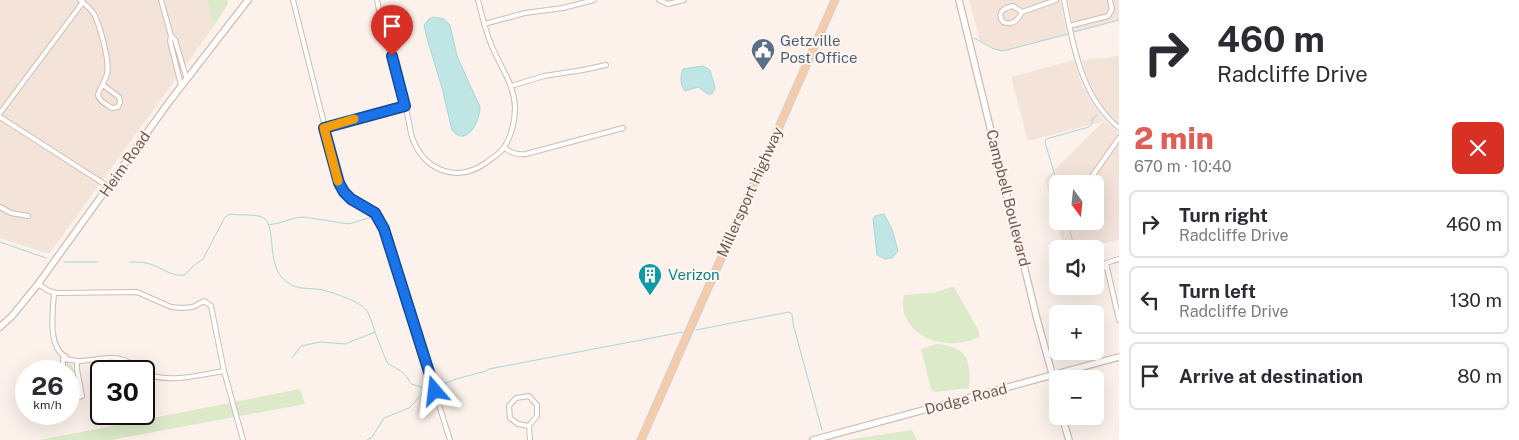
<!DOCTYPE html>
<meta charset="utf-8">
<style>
body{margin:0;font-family:"Public Sans",sans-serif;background:#f7f7f7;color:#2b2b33;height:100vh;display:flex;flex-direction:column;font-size:19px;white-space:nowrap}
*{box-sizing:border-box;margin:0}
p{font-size:16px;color:#7c7c81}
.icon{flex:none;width:28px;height:28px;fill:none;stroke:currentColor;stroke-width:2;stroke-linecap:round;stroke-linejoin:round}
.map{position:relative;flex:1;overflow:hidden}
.drawer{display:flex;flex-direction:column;background:#fff;width:400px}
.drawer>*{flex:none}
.hud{background:#fff;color:#2b2b33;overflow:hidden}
.needle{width:32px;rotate:165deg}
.controls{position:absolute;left:1049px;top:175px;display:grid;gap:10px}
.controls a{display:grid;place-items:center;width:55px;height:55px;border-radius:8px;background:#fff;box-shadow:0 5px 20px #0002;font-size:25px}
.speed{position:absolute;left:15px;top:360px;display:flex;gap:10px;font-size:25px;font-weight:700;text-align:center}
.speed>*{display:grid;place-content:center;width:65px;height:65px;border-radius:50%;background:#fff;box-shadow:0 5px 20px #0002;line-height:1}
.speed small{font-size:12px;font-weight:400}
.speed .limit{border:2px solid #111;border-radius:8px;background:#fff;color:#111}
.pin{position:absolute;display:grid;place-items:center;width:42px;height:42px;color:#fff;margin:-51px -21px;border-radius:50% 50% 50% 0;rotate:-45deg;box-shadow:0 0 5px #0007}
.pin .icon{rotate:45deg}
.me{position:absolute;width:55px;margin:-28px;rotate:343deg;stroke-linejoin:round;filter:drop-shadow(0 0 4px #0008)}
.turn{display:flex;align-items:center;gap:18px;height:105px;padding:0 15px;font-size:22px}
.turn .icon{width:65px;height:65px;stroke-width:2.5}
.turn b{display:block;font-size:35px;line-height:42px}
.round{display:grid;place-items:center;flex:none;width:52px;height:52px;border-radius:8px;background:#f7f7f7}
.summary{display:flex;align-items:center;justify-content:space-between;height:85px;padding:0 15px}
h1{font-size:30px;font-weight:800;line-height:38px;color:#df5e56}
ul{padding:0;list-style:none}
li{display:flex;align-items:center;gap:15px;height:68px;margin:0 10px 8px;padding:0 5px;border:2px solid #e1e1e2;border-radius:8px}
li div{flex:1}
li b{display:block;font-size:19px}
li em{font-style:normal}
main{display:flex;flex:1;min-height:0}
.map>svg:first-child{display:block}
.residential{fill:#f3e3d9;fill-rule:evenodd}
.green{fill:#dceac9}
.water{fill:#bfe5e4;stroke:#a6d7d6}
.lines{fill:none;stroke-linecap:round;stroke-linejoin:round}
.stream{stroke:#a6d7d6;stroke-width:1}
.street-casing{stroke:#d0bbb3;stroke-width:6}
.secondary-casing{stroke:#d3bab0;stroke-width:8}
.primary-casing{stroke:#d9d0cd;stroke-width:9}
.street{stroke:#fff;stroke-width:4}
.secondary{stroke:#fff;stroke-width:5.5}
.primary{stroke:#f7cba7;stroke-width:6}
.route-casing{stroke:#114b97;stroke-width:12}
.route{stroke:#1a73e8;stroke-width:9}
.slow{stroke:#f59e0b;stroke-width:9}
.labels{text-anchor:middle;stroke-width:4;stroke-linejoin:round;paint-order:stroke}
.service-label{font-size:15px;fill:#4e5e75;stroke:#fef7f1;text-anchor:start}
.street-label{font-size:15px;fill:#76564e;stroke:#fef7f1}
.culture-label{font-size:15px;fill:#0d838f;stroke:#fef7f1;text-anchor:start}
</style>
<main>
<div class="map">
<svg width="1119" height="440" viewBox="0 0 1119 440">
<rect width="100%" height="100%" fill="#fcf2eb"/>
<path class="residential" d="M0,0H207L214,26L49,254L0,238Z
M969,0H1060L1067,34L1009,50L1003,51L994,49L980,41Z
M1068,0H1119V20L1074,32Z
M1119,55V124L1109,114L1099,100L1088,79L1082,61L1090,59L1108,58Z
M1074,60L1081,83L1092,103L1104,121L1119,133V240L1072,249H1064L1045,179L1104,121L1028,141L1011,77ZM1058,184H1095V221H1058Z"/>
<path class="green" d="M207,0H227L228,4L214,26Z
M951,287H954L979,331V337C955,349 919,344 906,318C902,311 903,302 904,295L933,293Z
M937,344C968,347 971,360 969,388L935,392L931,389L921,349Z
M66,363L70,364L72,365L79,390L77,396C67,394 69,380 69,371H66L65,365Z
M300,389L305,404L111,440H40Z
M912,430L917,440H847Z"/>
<path class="water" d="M434,17L444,19L450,25L457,56L480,107C480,122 466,148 452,130L442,88L427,38L424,25L429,19Z
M703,66L710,70L715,88L712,94H708L698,87L685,91C680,86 680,75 683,69Z
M884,214L892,229L898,251L892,258L885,259L877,255L873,219L875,216Z"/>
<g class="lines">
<path class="stream" d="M1074,32L1119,20
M974,38L994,49L1003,51L1068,34
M1058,186L1045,142L1046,139L1089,127L1092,123L1093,118L1097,115
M1067,221L1073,242
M268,225L279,223L295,218L304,217L349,224L372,217
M0,242L46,258
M64,262H97
M130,262C137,262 144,262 150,264C163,268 171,277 185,275L193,266L203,259L225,217L231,214C239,216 259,213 265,219C277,231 265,266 287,282C298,291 310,287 323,290C334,293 362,302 367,311C370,316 372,323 374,329C378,341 383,353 388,364C400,370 405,372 411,384L427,389H431L456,379L486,371L489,369L683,332
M696,330L789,312L792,314L793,324L822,430
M292,358L301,346L320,342L345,344L375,332
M367,440L372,437L384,418L409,408L427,389"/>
<g class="street-casing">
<path id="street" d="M80,0C85,4 90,8 94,14C100,26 110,61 107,74C106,79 98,92 98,95C99,101 107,105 112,108L118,107L120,102L119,97L103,85
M161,0L171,36L170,41L181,85
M293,0L339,183L344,192L351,199L375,213L384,229L450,440
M377,0C382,27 391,54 399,81C402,93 406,105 408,118C410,125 410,133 413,140C426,172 459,183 487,162C492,158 498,155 502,150C511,139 515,122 515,107C514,83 499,65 491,44C485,30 482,15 478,0
M659,0L668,4L684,0
M1064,0C1073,45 1081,97 1119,128
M1013,6L1022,12C1018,20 1013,26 1003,22C996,12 1004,8 1013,6Z
M1022,12L1056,0
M484,24L525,13L563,8L594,0
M1069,26L1108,16L1112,9L1110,0
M171,36L175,40L187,80
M511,86L544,76L583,70L606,65
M0,113L83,2
M0,117L109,187
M324,128L405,105
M504,147C510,153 518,155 526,154L623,128
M1090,184L1093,175L1119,138
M1095,197C1100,199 1102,203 1099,208L1095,210
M0,207L11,213L28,216
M1119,259L1106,263L1119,320
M1095,267L1101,266L1106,268
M38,284L49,291L56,293L137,292L171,307L182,308L193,307L204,301L211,306L224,371L243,440
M54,293C53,311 47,347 66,357L63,359V371
M63,359C68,359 74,361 79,361C106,360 118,350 141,371
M144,373C169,384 198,375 224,371
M69,393L75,399L82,396L77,369V361
M529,426L518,424L510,418L509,406L516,398L529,396L537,405V416L529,426L530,440"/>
</g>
<g class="secondary-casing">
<path id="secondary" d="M959,0L1037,319L1058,395
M0,327L12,316L38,284L169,102L248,0
M1062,416L1069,440
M813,440L1119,357"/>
</g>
<g class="primary-casing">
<path id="primary" d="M641,440L835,0"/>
</g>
<use href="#street" class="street"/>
<use href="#secondary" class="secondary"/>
<use href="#primary" class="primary"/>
</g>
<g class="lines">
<g class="route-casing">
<path id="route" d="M392,56L405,106L324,128L339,183L344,192L351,199L375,213L384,229L435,391"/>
</g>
<use href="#route" class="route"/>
<path class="slow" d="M338,181L324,128L354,119"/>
</g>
<defs>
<g id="civic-pin" transform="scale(1.25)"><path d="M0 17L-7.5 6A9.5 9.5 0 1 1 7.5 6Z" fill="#5c6f8a" stroke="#fef7f1"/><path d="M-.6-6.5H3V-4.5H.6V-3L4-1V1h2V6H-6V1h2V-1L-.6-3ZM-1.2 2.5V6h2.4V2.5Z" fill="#fff"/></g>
<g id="building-pin" transform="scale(1.25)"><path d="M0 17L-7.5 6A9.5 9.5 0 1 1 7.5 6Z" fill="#0f9aa8" stroke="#fef7f1"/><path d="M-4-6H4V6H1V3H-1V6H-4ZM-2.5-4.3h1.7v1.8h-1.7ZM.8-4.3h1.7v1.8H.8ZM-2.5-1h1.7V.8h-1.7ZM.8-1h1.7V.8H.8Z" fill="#fff"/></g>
</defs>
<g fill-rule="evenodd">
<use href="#civic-pin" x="763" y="50"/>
<use href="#building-pin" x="650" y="275"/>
</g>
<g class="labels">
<g class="service-label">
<text x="780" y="46">Getzville<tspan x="780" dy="17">Post Office</tspan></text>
</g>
<g class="street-label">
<text transform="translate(125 164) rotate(-55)" y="5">Heim Road</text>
<text transform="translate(750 192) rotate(-66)" y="5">Millersport Highway</text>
<text transform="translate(1008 198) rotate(76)" y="5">Campbell Boulevard</text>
<text transform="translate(966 399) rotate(-15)" y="5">Dodge Road</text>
</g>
<g class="culture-label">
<text x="668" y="280">Verizon</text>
</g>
</g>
</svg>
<div class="controls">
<a><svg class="needle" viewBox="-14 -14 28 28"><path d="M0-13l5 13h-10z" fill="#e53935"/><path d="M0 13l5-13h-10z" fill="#7c7c81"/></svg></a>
<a><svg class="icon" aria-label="sound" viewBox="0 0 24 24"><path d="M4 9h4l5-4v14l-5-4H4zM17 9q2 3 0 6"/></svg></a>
<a>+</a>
<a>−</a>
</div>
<div class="speed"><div>26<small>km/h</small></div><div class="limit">30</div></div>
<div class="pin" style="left:392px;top:56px;background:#d93025"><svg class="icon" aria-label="arrive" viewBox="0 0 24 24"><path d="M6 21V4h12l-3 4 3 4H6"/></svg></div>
<svg class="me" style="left:435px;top:391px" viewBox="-20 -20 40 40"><path d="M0-17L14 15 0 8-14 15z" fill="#1a73e8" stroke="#fff" stroke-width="4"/></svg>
</div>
<section class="drawer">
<div class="hud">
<div class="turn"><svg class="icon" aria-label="right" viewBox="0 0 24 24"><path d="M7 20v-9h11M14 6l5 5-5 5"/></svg><div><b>460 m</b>Radcliffe Drive</div></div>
</div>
<div class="summary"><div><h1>2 min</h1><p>670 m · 10:40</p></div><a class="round" style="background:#d93025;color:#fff"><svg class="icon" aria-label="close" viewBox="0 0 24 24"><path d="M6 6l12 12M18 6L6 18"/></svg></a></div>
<ul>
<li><svg class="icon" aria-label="right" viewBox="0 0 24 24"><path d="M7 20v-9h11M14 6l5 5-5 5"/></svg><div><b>Turn right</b><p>Radcliffe Drive</p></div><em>460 m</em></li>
<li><svg class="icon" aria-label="left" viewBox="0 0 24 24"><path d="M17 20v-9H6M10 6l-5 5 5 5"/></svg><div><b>Turn left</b><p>Radcliffe Drive</p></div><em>130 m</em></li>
<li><svg class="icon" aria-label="arrive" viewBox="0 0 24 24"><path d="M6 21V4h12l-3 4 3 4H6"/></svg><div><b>Arrive at destination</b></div><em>80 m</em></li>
</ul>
</section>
</main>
